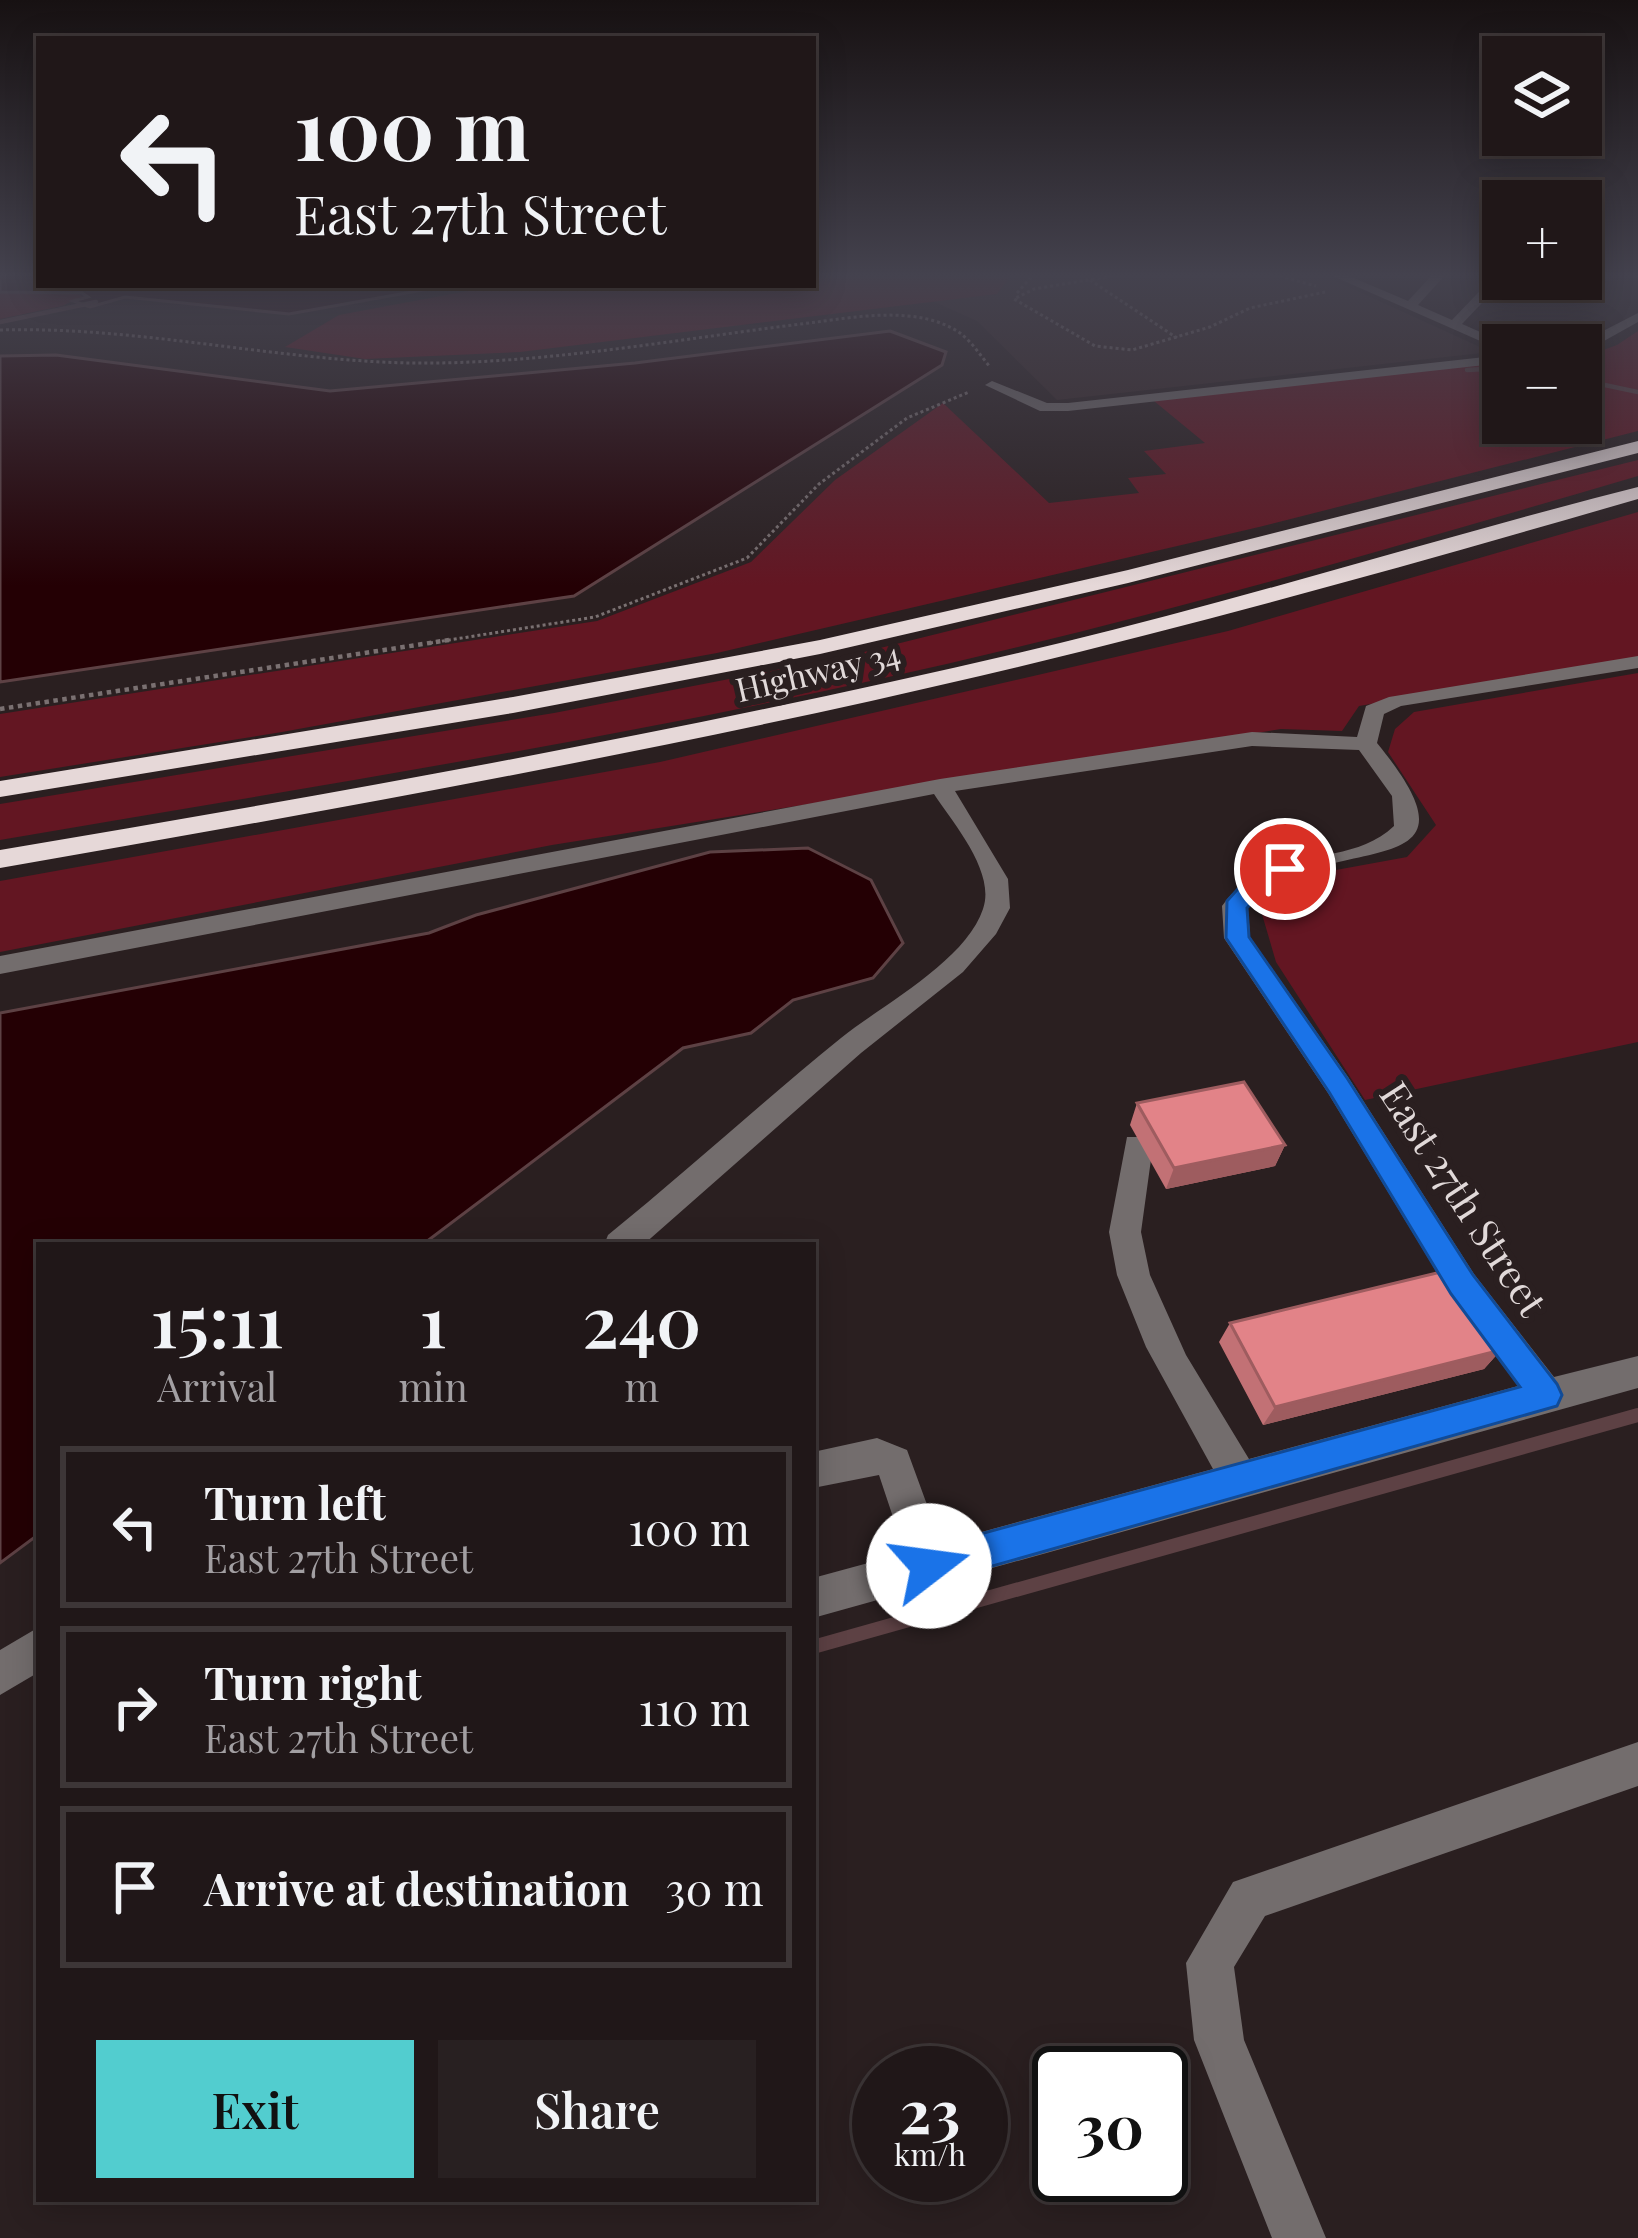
<!DOCTYPE html>
<meta charset="utf-8">
<style>
body{margin:0;font-family:"Playfair Display",serif;background:#282021;color:#f1f3f6;height:100vh;display:flex;flex-direction:column;font-size:45px;white-space:nowrap}
*{box-sizing:border-box;margin:0}
p{font-size:39px;color:#a29fa2}
.icon{flex:none;width:66px;height:66px;fill:none;stroke:currentColor;stroke-width:2;stroke-linecap:round;stroke-linejoin:round}
.map{position:relative;flex:1;overflow:hidden}
.drawer{position:absolute;left:36px;top:1242px;width:780px;height:960px;display:flex;flex-direction:column;background:#201718;border-radius:0px;box-shadow:0 6px 30px #0003,0 0 0 3px #3d3637}
.drawer>*{flex:none}
.top-card{position:absolute;left:36px;top:36px;width:780px;height:252px;border-radius:0px;box-shadow:0 6px 30px #0003,0 0 0 3px #3d3637;background:#201718;color:#f1f3f6;overflow:hidden}
.tools{position:absolute;left:1482px;top:36px;display:grid;gap:24px}
.tools a{display:grid;place-items:center;width:120px;height:120px;border-radius:0px;background:#201718;box-shadow:0 6px 30px #0003,0 0 0 3px #3d3637;font-size:60px}
.speed{position:absolute;left:852px;top:2046px;display:flex;gap:24px;font-size:60px;font-weight:700;text-align:center}
.speed>*{display:grid;place-content:center;width:156px;height:156px;border-radius:50%;background:#201718;box-shadow:0 6px 30px #0003,0 0 0 3px #3d3637;line-height:1}
.speed small{font-size:30px;font-weight:400}
.speed .limit{border:6px solid #111;border-radius:18px;background:#fff;color:#111}
.pin{position:absolute;display:grid;place-items:center;width:102px;height:102px;color:#fff;margin:-51px;border:6px solid #fff;border-radius:50%;box-shadow:0 3px 12px #0007}
.me{position:absolute;width:132px;margin:-66px;rotate:75deg;stroke-linejoin:round;filter:drop-shadow(0 0 9px #0008)}
.turn{display:flex;align-items:center;gap:42px;height:252px;padding:0 60px;font-size:54px}
.turn .icon{width:156px;height:156px;stroke-width:2.5}
.turn b{display:block;font-size:84px;line-height:102px}
.eta{display:flex;justify-content:space-evenly;align-items:center;height:204px;text-align:center}
.eta b{font-size:72px;font-weight:600;line-height:84px}
.primary-button{display:flex;gap:24px;margin-top:auto;padding:24px 60px}
.primary-button a{flex:1;height:138px;border-radius:0px;background:#52cdcf;color:#111;font-size:48px;font-weight:600;line-height:138px;text-align:center}
.primary-button a+a{background:#282021;color:#f1f3f6}
ul{padding:0;list-style:none}
li{display:flex;align-items:center;gap:36px;height:162px;margin:0 24px 18px;padding:0 36px;border:6px solid #3d3637;border-radius:0px}
li div{flex:1}
li b{display:block;font-size:45px}
li em{font-style:normal}
.map>svg:first-child{display:block}
.built{fill:#382829}
.green{fill:#631622}
.water{fill:#240004;stroke:#5d4144;stroke-width:3}
.lines{fill:none;stroke-linecap:round;stroke-linejoin:round}
.stream-far1{stroke:#5d4144;stroke-width:4.5}
.stream{stroke:#5d4144;stroke-width:14}
.path-far1{stroke:#7a7071;stroke-width:3;stroke-dasharray:3 3;stroke-linecap:butt}
.path{stroke:#7a7071;stroke-width:4.5;stroke-dasharray:4.5 4.5;stroke-linecap:butt}
.minor{fill:#736d6d;fill-rule:evenodd}
.highway{fill:#e6d8d8;fill-rule:evenodd}
.wall{fill:#c27175}
.shaded-wall{fill:#9e5c5f}
.building{fill:#e28388;stroke:#9e5c5f;stroke-width:3}
.route{fill:#1a73e8;stroke:#114b97;stroke-width:3}
.labels{text-anchor:middle;stroke-width:12;stroke-linejoin:round;paint-order:stroke}
.far-street-label{font-size:33px;fill:#e1d9d9;stroke:#2a1f20}
.street-label{font-size:39px;fill:#e1d9d9;stroke:#2a1f20}
</style>
<div class="map">
<svg width="1638" height="2238" viewBox="0 0 1638 2238">
<rect width="100%" height="100%" fill="#2a1f20"/>
<path class="built" d="M1013,273H1318L1491,352L1057,400L977,321L930,300L997,294Z"/>
<path class="green" d="M813,273H1013L997,294L520,352L365,359L285,347L339,315L500,285H813Z
M56,289L83,296L62,306L0,319V292Z
M1638,331V390L1581,379V358L1617,345Z
M1481,364H1503L1463,371L1503,369V423H1581V382L1638,393V431L1259,527L717,653L282,732L0,777V714L597,621L751,562L835,480L943,403L1049,503L1139,493L1128,478L1166,474L1144,451L1205,443L1154,401Z
M1638,460V476C1386,550 1132,624 875,680C586,744 292,790 0,840V804L554,713L848,656Z
M1638,512V658L1359,706L1342,731L1281,729L552,845L0,952V881L660,762L1228,631Z
M1638,673V1042L1365,1100L1276,962L1259,904L1314,874L1407,857L1436,825L1388,752L1395,729L1414,712Z"/>
<path class="water" d="M39,273V285H451L289,314L125,297L90,307L73,301L88,297L82,293L0,292V274Z
M890,331L946,352L942,365L574,596L0,682V356L56,355L330,391L635,363Z
M808,848L871,880L903,943L873,978L793,1000L751,1033L683,1048L422,1245H39V1534L0,1563V1013L429,933L476,915L710,852Z"/>
<g class="lines">
<path class="stream-far1" d="M0,322L96,302
M1467,370L1503,368
M1581,380L1638,392"/>
<path class="stream" d="M813,1647L1638,1415"/>
<path class="path-far1" d="M1130,273L1034,289L1014,299L1095,346L1132,350L1210,327L1250,308L1325,292
M1268,273L1316,286
M1090,280L1177,338
M1017,293L1035,273
M0,330C137,326 272,360 409,363C544,365 683,338 817,322C860,316 921,306 960,333C971,341 981,356 990,367
M430,643L595,617L747,558L819,484L907,418L969,392"/>
<path class="path" d="M0,709L449,640"/>
<path class="minor" d="M1326,273H1342L1408,301L1434,273H1447L1418,305L1452,320L1497,273H1503V279H1542L1499,285L1462,324L1508,344L1503,351Z
M1581,273H1612L1581,279Z
M1628,273H1638V279Z
M1638,313V322L1586,351L1576,345Z
M1503,355V363L1068,411H1040L985,385L992,381L1047,403H1068Z
M1638,656V668L1401,706L1384,714L1377,743C1477,865 1378,843 1293,875C1275,882 1261,894 1248,908L1250,937L1348,1077L1474,1274L1554,1377L1638,1356V1388L813,1618V1578L905,1553L879,1475L813,1488V1452L877,1438L907,1450L941,1543L1213,1469L1146,1347L1117,1275L1109,1232L1127,1137H1149L1153,1145L1141,1232L1150,1275L1186,1355L1249,1459L1518,1386L1450,1294L1328,1093L1224,938L1222,906C1269,840 1345,872 1394,826L1392,796L1359,750L1252,746L955,791L1008,879L1010,908L996,934L963,972L861,1053L643,1245H604L608,1235C687,1171 762,1102 841,1038C882,1005 966,961 983,909C996,872 953,823 934,794L0,974V956L940,779L1252,732L1357,737L1366,706L1389,697Z
M39,1627V1672L0,1695V1650Z
M1638,1742V1786L1265,1916L1234,1967L1244,2040L1326,2238H1272L1194,2040L1186,1963L1233,1882Z"/>
<path class="highway" d="M1638,441V453L1128,583L820,654L513,713L0,797V781L513,697L820,640L1128,570Z
M1638,487V499C1420,562 1201,624 980,676C656,752 328,811 0,868V850C355,790 709,727 1060,643C1254,596 1445,536 1638,487Z"/>
</g>
<path class="wall" d="M1137,1103L1285,1145L1275,1166L1166,1189L1130,1125Z
M1230,1323L1501,1350L1484,1369L1263,1425L1219,1342Z"/>
<path class="shaded-wall" d="M1285,1145L1275,1166L1166,1189L1174,1168Z
M1501,1350L1484,1369L1263,1425L1275,1407Z"/>
<path class="building" d="M1244,1082L1285,1145L1174,1168L1137,1103Z
M1445,1271L1501,1350L1275,1407L1230,1323Z"/>
<linearGradient id="sky" x2="0" y2="1"><stop stop-color="#171112"/><stop offset="0.47" stop-color="#44424e"/><stop offset="1" stop-color="#44424e" stop-opacity="0"/></linearGradient>
<rect width="1638" height="586" fill="url(#sky)"/>
<path class="route" d="M1285,862L1293,864V874L1261,892L1247,908L1249,937L1347,1078L1473,1275L1557,1384L1562,1395L1557,1406L929,1584L917,1579L911,1566L917,1554L929,1548L1520,1387L1451,1294L1329,1092L1226,938L1227,901L1245,881Z"/>
<g class="labels">
<g class="far-street-label">
<text transform="translate(818 672) rotate(-13)" y="12">Highway 34</text>
</g>
<g class="street-label">
<text transform="translate(1463 1199) rotate(57)" y="14">East 27th Street</text>
</g>
</g>
</svg>
<div class="tools">
<a><svg class="icon" aria-label="layers" viewBox="0 0 24 24"><path d="M12 4l9 5-9 5-9-5zM3 14l9 5 9-5"/></svg></a>
<a>+</a>
<a>−</a>
</div>
<div class="speed"><div>23<small>km/h</small></div><div class="limit">30</div></div>
<div class="pin" style="left:1285px;top:869px;background:#d93025"><svg class="icon" aria-label="arrive" viewBox="0 0 24 24"><path d="M6 21V4h12l-3 4 3 4H6"/></svg></div>
<svg class="me" style="left:929px;top:1566px" viewBox="-20 -20 40 40"><circle r="19" fill="#fff"/><path d="M0-13L10 11 0 6-10 11z" fill="#1a73e8"/></svg>
<div class="top-card">
<div class="turn"><svg class="icon" aria-label="left" viewBox="0 0 24 24"><path d="M17 20v-9H6M10 6l-5 5 5 5"/></svg><div><b>100 m</b>East 27th Street</div></div>
</div>
<section class="drawer">
<div class="eta">
<div><b>15:11</b><p>Arrival</p></div>
<div><b>1</b><p>min</p></div>
<div><b>240</b><p>m</p></div>
</div>
<ul>
<li><svg class="icon" aria-label="left" viewBox="0 0 24 24"><path d="M17 20v-9H6M10 6l-5 5 5 5"/></svg><div><b>Turn left</b><p>East 27th Street</p></div><em>100 m</em></li>
<li><svg class="icon" aria-label="right" viewBox="0 0 24 24"><path d="M7 20v-9h11M14 6l5 5-5 5"/></svg><div><b>Turn right</b><p>East 27th Street</p></div><em>110 m</em></li>
<li><svg class="icon" aria-label="arrive" viewBox="0 0 24 24"><path d="M6 21V4h12l-3 4 3 4H6"/></svg><div><b>Arrive at destination</b></div><em>30 m</em></li>
</ul>
<div class="primary-button"><a>Exit</a><a>Share</a></div>
</section>
</div>
